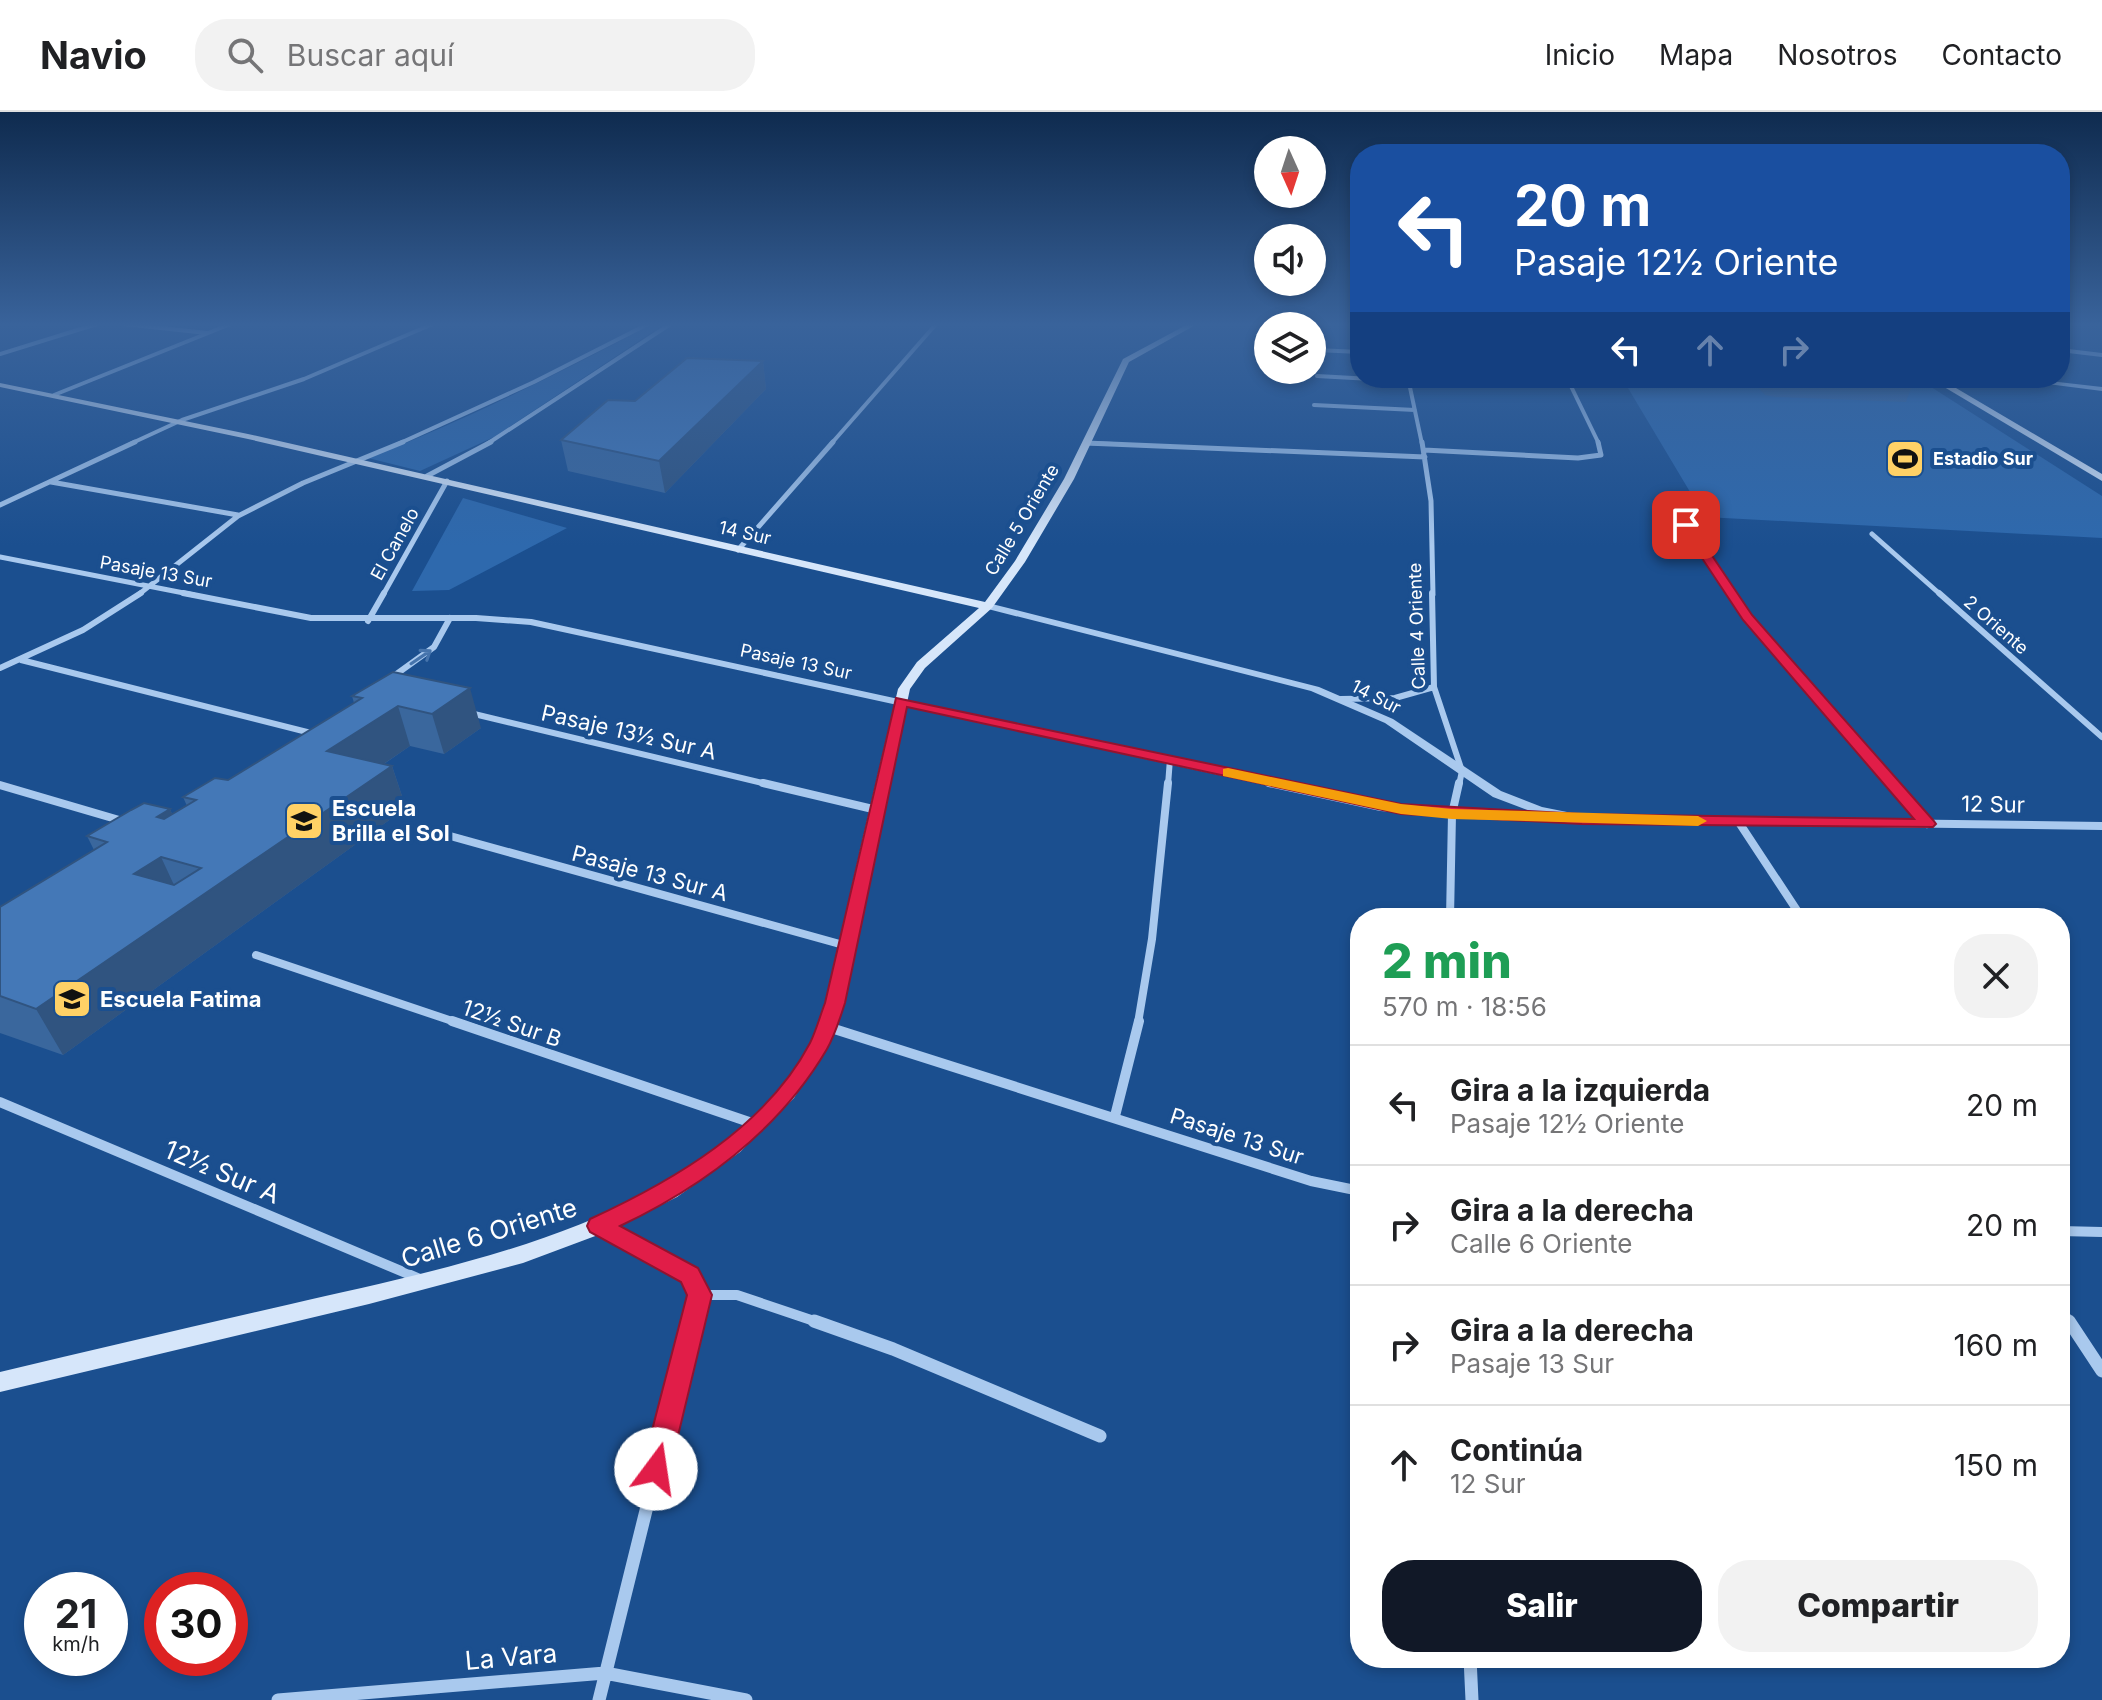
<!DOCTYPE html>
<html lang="es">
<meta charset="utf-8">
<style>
body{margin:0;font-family:Inter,sans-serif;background:#f2f2f2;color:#202124;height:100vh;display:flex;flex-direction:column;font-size:30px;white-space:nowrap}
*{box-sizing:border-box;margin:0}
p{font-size:26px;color:#757577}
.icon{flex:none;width:44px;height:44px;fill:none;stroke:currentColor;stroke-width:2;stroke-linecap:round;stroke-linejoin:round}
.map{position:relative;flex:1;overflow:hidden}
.details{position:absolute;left:1350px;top:796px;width:720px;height:760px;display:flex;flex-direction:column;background:#fff;border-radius:32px;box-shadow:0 4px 12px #0003}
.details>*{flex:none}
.hud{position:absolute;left:1350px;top:32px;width:720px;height:244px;border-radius:32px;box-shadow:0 4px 12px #0003;background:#1a4fa0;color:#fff;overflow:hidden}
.needle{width:52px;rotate:177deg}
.fabs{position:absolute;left:1254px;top:24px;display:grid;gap:16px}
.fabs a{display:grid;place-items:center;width:72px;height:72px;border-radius:50%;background:#fff;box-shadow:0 4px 12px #0003;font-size:40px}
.speed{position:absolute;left:24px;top:1460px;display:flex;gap:16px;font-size:40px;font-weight:700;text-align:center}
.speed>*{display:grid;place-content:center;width:104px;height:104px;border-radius:50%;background:#fff;box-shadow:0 4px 12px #0003;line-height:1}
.speed small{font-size:20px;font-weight:400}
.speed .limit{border:12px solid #d22;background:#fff;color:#111}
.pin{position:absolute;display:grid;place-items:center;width:68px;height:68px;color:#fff;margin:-34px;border-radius:16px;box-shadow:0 4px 12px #0006}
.me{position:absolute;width:88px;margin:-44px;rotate:14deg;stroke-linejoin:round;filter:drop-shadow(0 0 6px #0008)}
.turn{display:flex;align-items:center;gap:28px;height:168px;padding:0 32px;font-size:36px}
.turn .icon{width:104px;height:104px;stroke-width:2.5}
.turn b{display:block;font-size:56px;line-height:68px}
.lanes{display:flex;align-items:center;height:76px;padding:0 32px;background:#0003;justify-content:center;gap:40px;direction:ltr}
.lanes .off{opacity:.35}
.round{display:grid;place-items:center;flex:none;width:84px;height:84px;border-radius:32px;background:#f2f2f2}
.headline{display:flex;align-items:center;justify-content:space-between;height:136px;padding:0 32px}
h1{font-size:48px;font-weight:800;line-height:60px;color:#1e9e55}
.action{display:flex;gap:16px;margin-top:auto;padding:16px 32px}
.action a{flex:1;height:92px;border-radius:32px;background:#111827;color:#fff;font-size:32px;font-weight:800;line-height:92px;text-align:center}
.action a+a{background:#f2f2f2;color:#202124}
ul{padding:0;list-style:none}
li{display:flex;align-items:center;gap:24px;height:120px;padding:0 32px;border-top:2px solid #e0e0e0}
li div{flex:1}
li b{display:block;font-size:30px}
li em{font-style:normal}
header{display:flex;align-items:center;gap:48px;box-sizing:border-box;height:112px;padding:0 40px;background:#fff;border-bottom:2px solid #e0e0e0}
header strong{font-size:38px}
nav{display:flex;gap:44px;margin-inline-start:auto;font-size:28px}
.search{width:560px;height:72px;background:#f2f2f2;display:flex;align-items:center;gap:20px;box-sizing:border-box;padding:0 28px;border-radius:32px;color:#757577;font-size:30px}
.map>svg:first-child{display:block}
.green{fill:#2e69ad}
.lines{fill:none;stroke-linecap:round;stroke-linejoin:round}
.minor-far5{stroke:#a9c9ee;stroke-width:4}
.minor-far4{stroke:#a9c9ee;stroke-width:5}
.minor-far3{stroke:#a9c9ee;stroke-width:6}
.minor-far2{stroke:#a9c9ee;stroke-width:8}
.minor-far1{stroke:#a9c9ee;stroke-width:10}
.minor{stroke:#a9c9ee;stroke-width:13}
.tertiary{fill:#a9c9ee;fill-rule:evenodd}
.secondary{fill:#d6e6fa;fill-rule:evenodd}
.wall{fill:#3a679d}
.shaded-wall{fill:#305480}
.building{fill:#4478b7;stroke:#305480;stroke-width:2;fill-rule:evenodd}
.oneway{stroke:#4674ac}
.route{fill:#e11d48;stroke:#92132f;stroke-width:2}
.slow{fill:#f59e0b}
.labels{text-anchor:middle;stroke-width:8;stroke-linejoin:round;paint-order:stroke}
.far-poi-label{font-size:18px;font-weight:bold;fill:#fff;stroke:#1b4f8f;text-anchor:start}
.far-street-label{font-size:18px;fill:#fff;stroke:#1b4f8f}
.street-label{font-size:22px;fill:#fff;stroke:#1b4f8f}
.poi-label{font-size:22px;font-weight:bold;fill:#fff;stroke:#1b4f8f;text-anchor:start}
.near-street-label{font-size:26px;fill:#fff;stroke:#1b4f8f}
</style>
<header>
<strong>Navio</strong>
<div class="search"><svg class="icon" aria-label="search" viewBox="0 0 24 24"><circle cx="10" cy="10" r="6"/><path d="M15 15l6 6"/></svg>Buscar aquí</div>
<nav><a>Inicio</a><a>Mapa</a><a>Nosotros</a><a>Contacto</a></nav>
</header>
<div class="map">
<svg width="2102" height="1588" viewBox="0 0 2102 1588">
<rect width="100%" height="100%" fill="#1b4f8f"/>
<path class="green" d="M654,211H666L494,325L420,359L368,346C466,308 560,261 654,211Z
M1622,266H1917L2102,384V426L1705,405Z
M463,386L567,416L449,478L412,479Z"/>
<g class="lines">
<path class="minor-far5" d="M114,211L207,221
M1316,238L1360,240
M2060,238L2102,243
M0,242L100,211
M1317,264L1408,269
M1408,266L1422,332
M1567,266L1599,332
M54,283L233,211
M1314,293L1415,298
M1086,331L1114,332
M130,332L182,308L304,267L435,211
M398,332L534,270L650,211
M487,332L672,211
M831,332L937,211"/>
<path class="minor-far4" d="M1422,330L1431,389L1433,483
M1086,331L1425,345
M1424,338L1578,346L1601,343L1598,330
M427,364L491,330
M51,370L238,403
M1670,387L1733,483
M0,393L135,330
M1872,422L1941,483
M738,438L833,330
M0,445L194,483
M138,483L238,404L303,371L403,330
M383,483L447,369"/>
<path class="minor-far3" d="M183,481L311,506H476L531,510L1279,673
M1432,481L1434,575L1462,659L1459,673
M1732,481L1748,505L1893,673
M1939,481L2102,625
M368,509L384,481
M21,548L311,621
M0,556L83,518L141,481
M391,566L434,535L450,506
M1341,587L1395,586L1434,575
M470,601L771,673
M1168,673L1170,647"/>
<path class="minor-far2" d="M763,671L877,698
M1269,671L1381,695L1452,702L1569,707
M1891,671L1927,712
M0,673L126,710
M1738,709L1802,806
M443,722L847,834
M1450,806L1452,702L1459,671
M256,843L458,911
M1138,911L1152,827L1168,671"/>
<path class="minor-far1" d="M452,909L755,1012
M828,915L1311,1069L1360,1079
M0,990L420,1167
M1115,1004L1139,909
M599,1114L690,1163L700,1183L693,1211
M2060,1119L2102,1120
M700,1183H737L820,1211
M2060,1196L2070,1211"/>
<path class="minor" d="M814,1209L893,1237L1100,1324
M2069,1209L2102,1259
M1470,1546L1472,1588
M278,1588L605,1561L746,1588
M599,1588L693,1209"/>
<path class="tertiary" d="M2002,266H2023L2102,275V279Z
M988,491L1319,575L1393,607L1501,679L1542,695L1582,703L2102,710V718L1582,711L1535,701L1493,685L1385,611L1311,579L984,496L983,494Z"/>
<path class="secondary" d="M1190,211H1199L1129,250L1074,367L1025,450L992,496L925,556L910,577L837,915L794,986L740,1040L677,1085L606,1120L523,1151L369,1192L0,1280V1260C97,1237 194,1214 291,1192C473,1150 727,1104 818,917C829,895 836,844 842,818C860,738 879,657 898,577L917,550L979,496L248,327L0,275V271L248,322L985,490L1015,449L1064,367L1123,247Z
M1929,266H1939L2102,362V369Z"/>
</g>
<path class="wall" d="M763,249L766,277L665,381L568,359L561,328L635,289Z
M1750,266H1912L1914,268L1906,290L1775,285L1765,283Z
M393,560L481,616L444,642L410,634L384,652L392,654L406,696L63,943L0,921V795L94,738L87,724L170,697L172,702L187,694L183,685L228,668L354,591L352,584Z"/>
<path class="shaded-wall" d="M763,249L766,277L665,381L659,349Z
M470,576L481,616L444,642L432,602Z
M398,594L410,634L342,680L327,639Z
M392,654L406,696L63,943L36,897Z
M170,697L189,740L157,705Z
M161,745L181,788L134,762Z"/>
<path class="building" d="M687,246L763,249L659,349L561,328L608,288L635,289Z
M1870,266H1912L1914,268Z
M393,560L470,576L432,602L398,594L327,639L392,654L36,897L0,884V795L107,730L87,724L131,698L144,691L170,697L157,705L164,707L196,688L183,685L215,666L228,668L362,586L352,584ZM161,745L201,756L174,773L134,762Z"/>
<defs><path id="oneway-shaft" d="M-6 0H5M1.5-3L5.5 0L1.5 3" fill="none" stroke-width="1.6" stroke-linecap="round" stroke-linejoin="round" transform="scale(2)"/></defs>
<use class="oneway" href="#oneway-shaft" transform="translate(421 545) rotate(-34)"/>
<linearGradient id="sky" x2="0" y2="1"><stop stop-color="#0f2b4f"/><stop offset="0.49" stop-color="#39639b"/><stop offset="1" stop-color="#39639b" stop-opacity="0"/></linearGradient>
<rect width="2102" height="434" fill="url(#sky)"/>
<path class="route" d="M1686,410L1690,411L1752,503L1933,708L1936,712L1933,715L1582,712L1401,702L907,595L845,891C840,906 835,923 827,937C780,1017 704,1074 620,1114L698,1156L712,1183L670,1357L666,1367L656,1370L646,1367L642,1357L687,1183L681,1170L590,1120L587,1114L590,1107C673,1069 766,1015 810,931C816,919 820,904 825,891L896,586L1401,692L1582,702L1914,707L1743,508L1680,413Z"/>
<path class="slow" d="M1228,656L1401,692L1452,697L1698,704L1707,709L1698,714L1452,707L1401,702L1223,664V657Z"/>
<defs>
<g id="stadium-square" transform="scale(2)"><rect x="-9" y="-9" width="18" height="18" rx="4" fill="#ffd166" stroke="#1b4f8f"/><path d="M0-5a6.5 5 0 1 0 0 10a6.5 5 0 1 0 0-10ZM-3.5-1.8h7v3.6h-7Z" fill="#111"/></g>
<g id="school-square" transform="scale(2)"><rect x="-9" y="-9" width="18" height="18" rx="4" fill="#ffd166" stroke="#1b4f8f"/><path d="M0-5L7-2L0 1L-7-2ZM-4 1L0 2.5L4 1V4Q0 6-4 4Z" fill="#111"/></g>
</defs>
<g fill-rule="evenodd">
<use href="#stadium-square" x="1905" y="347"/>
<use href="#school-square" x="304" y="709"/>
<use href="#school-square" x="72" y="887"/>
</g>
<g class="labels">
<g class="far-poi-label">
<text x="1933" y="353">Estadio Sur</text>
</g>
<g class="far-street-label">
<text transform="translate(1022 408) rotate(-59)" y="6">Calle 5 Oriente</text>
<text transform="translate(745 421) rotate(13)" y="6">14 Sur</text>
<text transform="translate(395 432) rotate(-61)" y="6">El Canelo</text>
<text transform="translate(156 460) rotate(10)" y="6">Pasaje 13 Sur</text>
<text transform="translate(1996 513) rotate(41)" y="6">2 Oriente</text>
<text transform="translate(1417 514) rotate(-92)" y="6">Calle 4 Oriente</text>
<text transform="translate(796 550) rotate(12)" y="6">Pasaje 13 Sur</text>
<text transform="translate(1376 585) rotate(27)" y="6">14 Sur</text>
</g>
<g class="street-label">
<text transform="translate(629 620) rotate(13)" y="8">Pasaje 13½ Sur A</text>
<text transform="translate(1993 692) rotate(1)" y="8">12 Sur</text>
<text transform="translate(650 761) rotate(15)" y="8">Pasaje 13 Sur A</text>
<text transform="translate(512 911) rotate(19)" y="8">12½ Sur B</text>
<text transform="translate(1237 1024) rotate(18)" y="8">Pasaje 13 Sur</text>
</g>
<g class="poi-label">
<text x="332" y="704">Escuela<tspan x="332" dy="25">Brilla el Sol</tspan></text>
<text x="100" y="895">Escuela Fatima</text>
</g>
<g class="near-street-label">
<text transform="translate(222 1060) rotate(23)" y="9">12½ Sur A</text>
<text transform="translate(489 1121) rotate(-17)" y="9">Calle 6 Oriente</text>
<text transform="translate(511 1545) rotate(-5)" y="9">La Vara</text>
</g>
</g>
</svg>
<div class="fabs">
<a><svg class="needle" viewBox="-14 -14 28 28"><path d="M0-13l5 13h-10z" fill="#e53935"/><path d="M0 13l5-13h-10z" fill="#757577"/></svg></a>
<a><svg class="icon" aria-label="sound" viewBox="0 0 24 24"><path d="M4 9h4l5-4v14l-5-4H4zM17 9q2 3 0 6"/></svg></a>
<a><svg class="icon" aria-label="layers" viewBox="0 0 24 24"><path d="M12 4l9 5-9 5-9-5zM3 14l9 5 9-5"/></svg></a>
</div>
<div class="speed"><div>21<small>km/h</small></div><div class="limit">30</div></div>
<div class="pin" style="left:1686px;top:413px;background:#d93025"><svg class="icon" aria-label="arrive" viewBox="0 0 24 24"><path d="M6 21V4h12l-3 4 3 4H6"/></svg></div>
<svg class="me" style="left:656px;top:1357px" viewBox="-20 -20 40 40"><circle r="19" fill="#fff"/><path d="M0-13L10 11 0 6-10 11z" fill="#e11d48"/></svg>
<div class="hud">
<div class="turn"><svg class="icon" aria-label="left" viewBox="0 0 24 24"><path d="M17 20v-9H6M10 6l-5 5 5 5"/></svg><div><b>20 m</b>Pasaje 12½ Oriente</div></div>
<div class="lanes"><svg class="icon" aria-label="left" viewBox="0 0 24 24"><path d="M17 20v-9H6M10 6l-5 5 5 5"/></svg><svg class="icon off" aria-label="ahead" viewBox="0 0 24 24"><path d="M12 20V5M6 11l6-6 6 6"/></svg><svg class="icon off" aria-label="right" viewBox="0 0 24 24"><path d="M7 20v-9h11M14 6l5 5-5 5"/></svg></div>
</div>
<section class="details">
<div class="headline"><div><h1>2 min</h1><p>570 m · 18:56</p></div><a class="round"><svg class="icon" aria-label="close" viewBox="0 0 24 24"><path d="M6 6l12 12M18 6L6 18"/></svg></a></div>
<ul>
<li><svg class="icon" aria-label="left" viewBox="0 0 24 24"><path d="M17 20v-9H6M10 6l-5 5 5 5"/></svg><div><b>Gira a la izquierda</b><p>Pasaje 12½ Oriente</p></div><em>20 m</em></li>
<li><svg class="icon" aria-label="right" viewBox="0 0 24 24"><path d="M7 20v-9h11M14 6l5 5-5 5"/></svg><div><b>Gira a la derecha</b><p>Calle 6 Oriente</p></div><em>20 m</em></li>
<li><svg class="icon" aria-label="right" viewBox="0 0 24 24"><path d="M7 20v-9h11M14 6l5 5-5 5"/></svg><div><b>Gira a la derecha</b><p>Pasaje 13 Sur</p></div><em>160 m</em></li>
<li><svg class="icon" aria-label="ahead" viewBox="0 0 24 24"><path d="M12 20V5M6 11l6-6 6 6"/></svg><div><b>Continúa</b><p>12 Sur</p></div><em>150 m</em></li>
</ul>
<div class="action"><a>Salir</a><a>Compartir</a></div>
</section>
</div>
